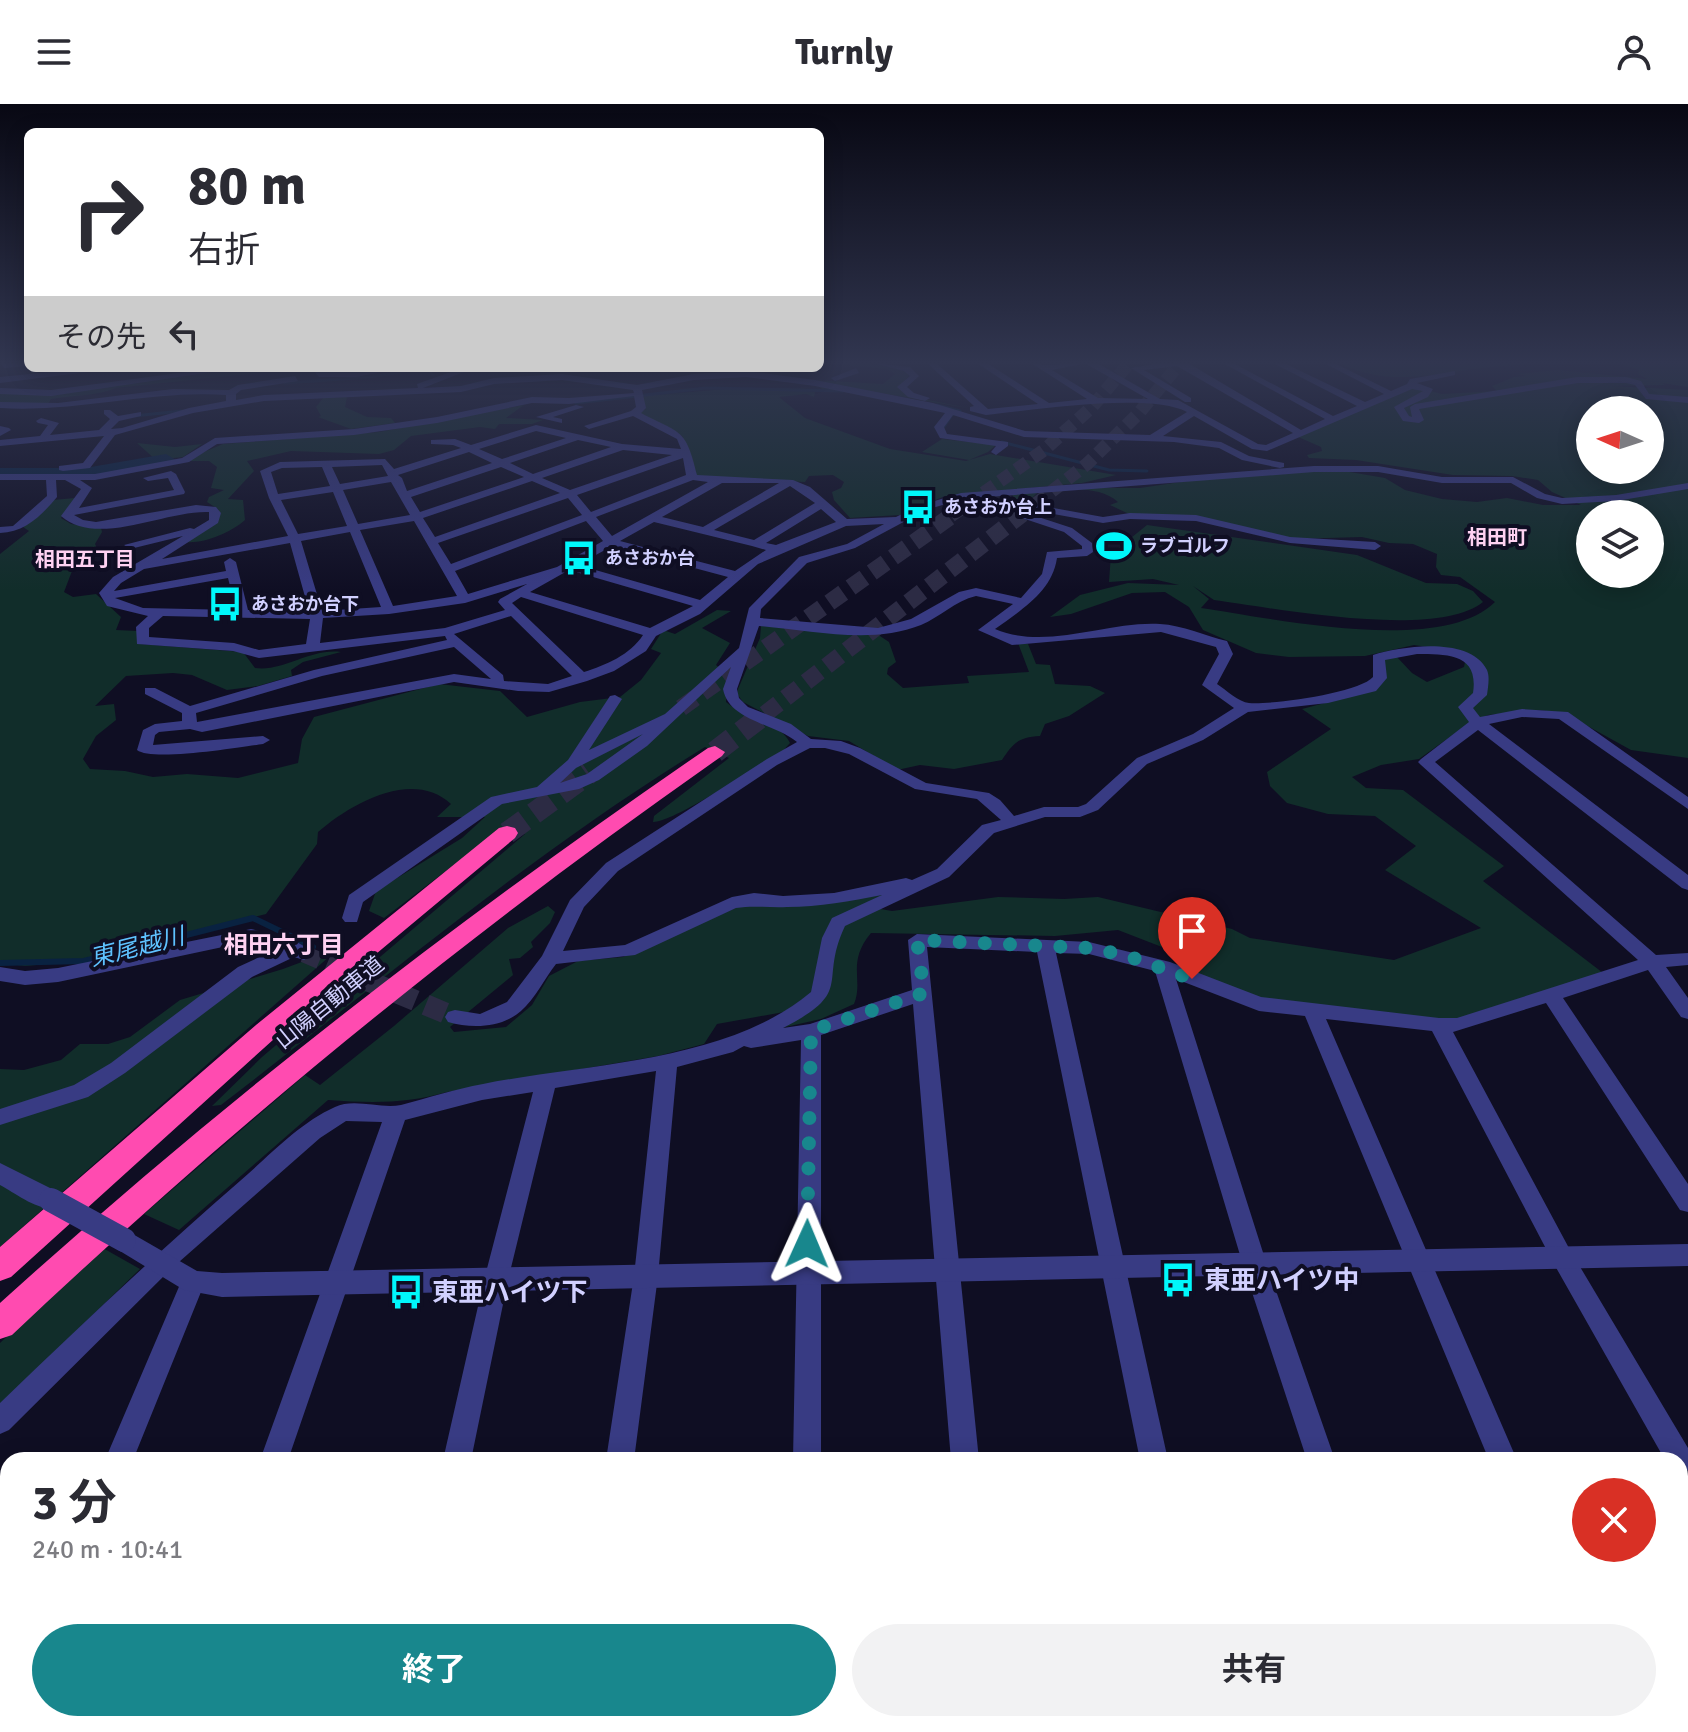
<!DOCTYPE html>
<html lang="ja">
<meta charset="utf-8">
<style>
body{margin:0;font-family:Signika,"Noto Sans JP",sans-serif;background:#f2f2f3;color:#2b2b33;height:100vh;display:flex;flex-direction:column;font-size:30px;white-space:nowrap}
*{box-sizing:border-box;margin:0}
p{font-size:26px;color:#7c7c81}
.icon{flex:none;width:44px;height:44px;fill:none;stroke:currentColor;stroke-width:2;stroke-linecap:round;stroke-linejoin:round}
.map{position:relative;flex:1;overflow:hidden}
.drawer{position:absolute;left:0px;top:1348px;width:1688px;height:280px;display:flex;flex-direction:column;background:#fff;border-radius:24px 24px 0 0;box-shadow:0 4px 20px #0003}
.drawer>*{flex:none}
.banner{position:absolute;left:24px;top:24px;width:800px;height:244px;border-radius:12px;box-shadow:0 4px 20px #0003;background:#fff;color:#2b2b33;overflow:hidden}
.needle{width:52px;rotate:273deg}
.fabs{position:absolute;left:1576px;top:292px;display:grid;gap:16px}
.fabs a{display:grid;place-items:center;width:88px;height:88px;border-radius:50%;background:#fff;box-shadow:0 4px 20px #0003;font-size:40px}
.pin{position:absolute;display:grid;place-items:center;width:68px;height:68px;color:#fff;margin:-82px -34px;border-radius:50% 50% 50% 0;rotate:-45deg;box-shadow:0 0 8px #0007}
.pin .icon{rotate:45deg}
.me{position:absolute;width:88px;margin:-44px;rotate:1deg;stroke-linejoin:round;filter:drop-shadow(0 0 6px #0008)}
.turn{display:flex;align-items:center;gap:28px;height:168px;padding:0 32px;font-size:36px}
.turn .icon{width:104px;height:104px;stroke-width:2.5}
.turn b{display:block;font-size:56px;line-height:68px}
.then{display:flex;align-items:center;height:76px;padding:0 32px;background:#0003;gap:16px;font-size:30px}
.round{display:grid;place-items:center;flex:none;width:84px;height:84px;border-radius:42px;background:#f2f2f3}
.head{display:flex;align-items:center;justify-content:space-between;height:136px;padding:0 32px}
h1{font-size:48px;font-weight:700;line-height:60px}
.cta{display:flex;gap:16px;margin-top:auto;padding:16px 32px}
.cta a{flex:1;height:92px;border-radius:48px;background:#18878d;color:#fff;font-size:32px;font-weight:700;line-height:92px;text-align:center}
.cta a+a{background:#f2f2f3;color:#2b2b33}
header{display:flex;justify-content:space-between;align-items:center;height:104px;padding:0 32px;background:#fff;font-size:36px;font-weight:700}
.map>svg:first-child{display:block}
.green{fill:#112d2a;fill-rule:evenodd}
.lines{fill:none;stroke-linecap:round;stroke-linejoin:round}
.stream-far1{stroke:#092241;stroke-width:3}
.stream{stroke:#092241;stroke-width:6}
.river{fill:#092241;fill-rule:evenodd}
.minor-tunnel-far1{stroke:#2c2b44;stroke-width:17;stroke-dasharray:17 8;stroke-linecap:butt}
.minor-tunnel{stroke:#2c2b44;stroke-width:21;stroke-dasharray:21 11;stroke-linecap:butt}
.motorway-tunnel-far2{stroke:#2c2b44;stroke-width:13;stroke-dasharray:13 7;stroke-linecap:butt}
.motorway-tunnel-far1{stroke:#2c2b44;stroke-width:17;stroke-dasharray:17 9;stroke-linecap:butt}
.motorway-tunnel{stroke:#2c2b44;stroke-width:22;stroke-dasharray:22 11;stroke-linecap:butt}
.minor{fill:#383b83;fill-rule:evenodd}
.tertiary{fill:#383b83;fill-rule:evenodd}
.motorway{fill:#ff4bb0;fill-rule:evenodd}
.tertiary-bridge{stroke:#383b83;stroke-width:24}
.route{stroke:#18878d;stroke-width:14;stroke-dasharray:0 25.2}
.labels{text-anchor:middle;stroke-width:8;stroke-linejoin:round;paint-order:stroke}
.far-poi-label{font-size:18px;font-weight:bold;fill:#d1d0ff;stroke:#0f0e23;text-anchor:start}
.far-neighbourhood-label{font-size:20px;font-weight:bold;fill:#ffd2f2;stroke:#0f0e23}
.street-label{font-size:22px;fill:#d1d0ff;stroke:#0f0e23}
.neighbourhood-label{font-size:24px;font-weight:bold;fill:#ffd2f2;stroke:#0f0e23}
.water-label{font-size:24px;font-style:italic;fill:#5ec2ff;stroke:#0f0e23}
.near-poi-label{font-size:26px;font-weight:bold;fill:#d1d0ff;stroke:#0f0e23;text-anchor:start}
</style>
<header><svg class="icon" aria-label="menu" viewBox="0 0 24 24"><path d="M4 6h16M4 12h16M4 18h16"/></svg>Turnly<svg class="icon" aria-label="person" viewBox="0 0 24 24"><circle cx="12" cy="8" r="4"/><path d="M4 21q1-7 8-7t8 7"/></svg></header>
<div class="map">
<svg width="1688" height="1628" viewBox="0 0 1688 1628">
<rect width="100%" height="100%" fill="#0f0e23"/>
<path class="green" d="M824,259H865L906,265L909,272L898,283L908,292L973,305L864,286H823L813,276L883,280L895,270L887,265Z
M1339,259H1567C1542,261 1517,260 1492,263C1436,268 1392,285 1339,259Z
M1618,259H1688V283L1662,279L1665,281L1612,282L1688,286V654L1631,646L1564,609L1538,606L1488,611L1468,620L1419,655L1381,661L1352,673L1366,684L1403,686L1504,762L1483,777L1607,872L1439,921L1259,900L1176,863L1180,850L1118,826L1055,832L871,829C846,859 864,876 854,900L821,915L772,926L803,911L843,820L875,804L892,807L998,793L1064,795L1098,793L1232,825L1250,834L1394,856L1481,824L1385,766L1416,742L1375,712L1328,710L1287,699L1270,682L1267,668L1331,625L1302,605L1374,586L1385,554L1396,552L1412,569L1427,578L1464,563L1465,558L1452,547L1414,541L1365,552L1289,553L1256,549L1203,526L1189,503L1165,488L1132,489L1071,510L1050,513L1080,491L1128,479L1179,481L1153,475L1109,478L1111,450L1147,421L1357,451L1426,479L1457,480L1473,487L1483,498C1436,536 1274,504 1214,496L1193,482L1209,495L1201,504C1271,514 1441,552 1495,498L1460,473L1441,471L1436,463L1437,450L1413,440L1389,439L1362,433L1292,435L1232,420L1129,410L1110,401L1118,398C1098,380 1062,386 1037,389L1029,397L1014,398L1012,388L1055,384H1140L1208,374L1338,366L1385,374L1405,386L1442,395L1477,398L1507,394L1543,401H1581L1552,388L1538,376L1512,372L1453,371L1356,356L1309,354L1307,351L1322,347L1321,343L1296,332L1416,283L1442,290L1497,287L1492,282L1514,273L1526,272L1517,270L1558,266L1647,275L1638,270L1639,266ZM1590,306H1650V366H1590ZM1590,410H1650V470H1590Z
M240,264H306L115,284C104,291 68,292 51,295L48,300H0V287L21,290Z
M738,284H781L815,288L814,293L806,290L779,293L805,314L890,345L966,357L969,356L922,348L942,335L996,341L988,348L969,356L990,350L1116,371L1082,379L945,392L900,411L850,414L834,396L832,388L841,384L844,378L833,371L809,372L805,378L701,374L694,370L682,332L638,309L646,305L642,298L644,292Z
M347,293L345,303L367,313L391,314L395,319L351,325L318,313L321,312L316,303L323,294Z
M524,301L506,314L543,316L532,320H499L495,325L480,323L411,332L394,346L379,350L291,347L247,357L254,367L228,395L243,396L245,416C230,429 204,440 185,438L220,411L218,405L207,398L209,393L224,386L211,384L217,363L209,357H191L190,354L223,340L379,328Z
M137,339L175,343L202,340L183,353L156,356Z
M75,394L61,414L71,420L101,424L102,428L95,440L98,446L78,451L86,462L72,467L64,488L73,493L96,490L121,513L116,526L138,527L140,540L243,548L255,564C284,568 310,544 341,548L303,558L291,566L292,572L258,582L227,586L192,571L173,569L126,572L95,602L114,600L116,616L96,632L83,655L90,665L125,667L153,673L187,670L238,674L298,659L302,635L314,613L439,580L500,587L527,613L580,598L620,593L641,576L661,549L651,545L663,526L675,530L717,506L731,507L702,524L730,539L716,561L731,573L727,579L726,598C744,614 779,616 790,639L781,649C757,662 673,719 653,718L654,712L729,654L705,643C533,748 380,879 221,1001L212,1002L262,953L525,730L505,722L384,814L369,807L376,787L462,734L485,713H437L451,700C413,664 350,700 318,728L317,740L266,810L84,857L25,862L0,859V450L29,427L23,423L53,396Z
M761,522L877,530L889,538L896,558L888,564L887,570L903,584L969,579L967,572L1029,568L1018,539L1028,540L1036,560L1050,561L1055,580L1090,582L1105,589L1069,612L1045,620L1040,632C1019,633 1013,639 1002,656L954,665L920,661L897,666L849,637L808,632L743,598L737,590L738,585L760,534Z
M902,785L833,816L816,886L784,908L717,920L704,940L658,952L447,988C406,1000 370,999 328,996L179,1126L144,1110L305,971L320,981L394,922L508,824L548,802L555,808L550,819L531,838L533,843L520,854L509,855L513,871L450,923L454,928L506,923L532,901L549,872L578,857L623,853L738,803L755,799L806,802Z
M339,844L0,1143V965L24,966L61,956L80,940H108L130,933L180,896L283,865Z
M101,1143L140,1165L0,1301V1239Z
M8,1610V1620H119L115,1628H0V1612Z
M166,1620H261L264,1628H159Z"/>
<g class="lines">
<path class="stream-far1" d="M285,279L369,273L426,264L433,271
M576,299L706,284L843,287
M937,301L960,307L952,311L943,324
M133,312L182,307
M1002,338L1109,366L1147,367"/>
<path class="stream" d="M0,859L84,857L253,814L313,843"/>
<path class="river" d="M166,350L176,356L173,360L85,376H0V364H85Z"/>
<path class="minor-tunnel-far1" d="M304,850L342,866"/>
<path class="minor-tunnel" d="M337,864L455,913"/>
<path class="motorway-tunnel-far2" d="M951,412L1044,346L1091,304L1129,259
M1020,412L1087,360L1139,309L1180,259"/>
<path class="motorway-tunnel-far1" d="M681,604L954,410
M765,610L1022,410"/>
<path class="motorway-tunnel" d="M715,648L767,608
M507,729L589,669"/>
<path class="minor" d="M1,259H28V262L4,264Z
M873,259L910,263L919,272L907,283L914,289L930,294L925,297L908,293L897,283L910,272L904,267Z
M927,259H936L988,305L1038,300L977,259H987L1049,299L1087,295L1031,259L1045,261L1097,259L1160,295L1178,296L1258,340L1266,341L1293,329L1177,262L1144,266L1191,294V298H1185L1131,264L1160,259H1188L1301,326L1325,315L1223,259H1233L1333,312L1357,302L1273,259H1284L1365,298L1384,290L1324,259H1334L1391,287L1407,280L1410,275L1455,267V271L1417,279L1433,285L1428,293L1404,304L1409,312L1412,313L1410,303L1415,300L1577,273H1626L1641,277L1649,290L1688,293V299L1646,295L1635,281L1626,279H1578L1419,305L1424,316L1419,319L1403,317L1394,303L1423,287L1412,285L1267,347L1252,345L1194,312L1163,332L1221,338L1249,352L1284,359V363L1280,364L1242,356L1219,344L1174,338L1024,333L953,311L944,323L947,330L1008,338V342L996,351L991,348L996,342L940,334L934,323L945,309L815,282L746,273L694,276L642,286L646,304L641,309C681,330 686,324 697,371L793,376L810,383L847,415L896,413L918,402L961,389L1314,362H1378L1442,373H1513L1545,390L1562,394L1616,391L1688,379V385L1616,397L1562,400L1537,394L1511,379H1442L1378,368H1314L962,395L926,406L855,444L807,459L761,505L760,514L878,524L911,515L959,488L976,484L1021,494L1042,470L1047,448L1082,445V442L1064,428L1019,413V409L1023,408L1072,424L1092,439L1093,448L1087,452L1057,454C1052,488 1021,506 995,525C1047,547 1106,517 1160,520C1182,521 1206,532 1227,537L1233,550L1217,580C1226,586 1239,598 1249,599C1272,601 1359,589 1373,573V551C1402,542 1470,532 1487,566C1490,573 1488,583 1487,591L1473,604L1480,613L1522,605L1568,608L1688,693V705L1559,615L1522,613L1489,620L1688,771V786L1682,784L1478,626L1435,658L1656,851L1688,849V861L1666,863L1688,894V915L1681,913L1648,866L1563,894L1688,1080V1108L1680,1106L1546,899L1453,928L1570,1146L1688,1344V1366L1680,1369V1356H1665L1554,1160L1432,927L1326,915L1517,1356H1489L1305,912L1259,907L1176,875L1267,1161L1335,1356H1307L1243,1161L1155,867L1089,850L1056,849L1168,1356H1140L1037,848L927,843L979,1356H951L913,900L821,931V1356H793L801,936L751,944L744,942L733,948L677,963L658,1172L634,1356H606L634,1172L656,967L555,984L508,1176L471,1356H443L484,1176L533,988L482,996L405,1016L288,1356H260L382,1018L346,1017L320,1034L171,1165L9,1326L0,1330V1299C79,1223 157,1149 240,1077C269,1052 299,1019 335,1003C354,994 380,1005 401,1001C428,994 455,985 483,980C587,959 726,959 811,888L822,834L832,814L882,791C850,797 820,803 787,803C769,804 754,801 736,804L635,851L556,860C545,874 535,895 521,907C502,924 472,925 448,918L445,913L448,908L455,906L480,910L507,898L542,852L570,796L606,759L767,655L797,638C774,619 729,617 723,585L731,563L647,642L599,676L579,685L502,700L363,798L357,818H345L342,814L349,791L491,693L537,683L568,656L610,592L615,591L622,595L589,646L665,610L739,544L749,504L799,453L847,440L884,420L846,422L758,460L700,510L656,532L646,547L614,567L587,577L549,588L518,587L454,578L202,628L190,625L159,628L155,631L153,641L263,632L270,636L263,640C240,643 152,658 137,646L143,626L155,620L182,617V609L145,590V584H155L190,602L314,566L447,536L445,532L259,554L233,547L137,540L136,523L148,512L107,502L99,489L113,473L183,432L130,445L124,441L190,424L194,425L209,416V408C165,406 97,444 61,412L81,385L65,376H56L57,393C41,412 25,428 0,429V423L13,422L47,392L46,376H0V370H95L182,354L215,334L354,325L437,313L532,293L569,294L634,289L633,286L562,276L494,280L461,288L264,297L193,309L115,331L90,364L63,367L59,366V362L83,359L104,332L0,342V336L40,332L48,321L38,319L36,317L41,314L59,319L50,331L99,326L110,315L104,310V306H110L118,312L141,308V312L119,317L111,325L122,324L189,304L226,297V291C150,286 76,309 0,304V298L58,299L173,285L229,286L238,281L295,272L298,277L241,286L236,290V296L264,291L418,284L417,280L462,264H474L423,284L461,282L494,274L562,270L637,281L694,270L746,267L815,276L933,299L1025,327L1150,331L1187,308C1150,288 1032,306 986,311L970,307V303L974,302ZM1087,259L1088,261L1148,295L1098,294L1052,266ZM634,292L636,303L631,307L584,322L589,325L633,312L677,335L681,345L622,340L536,321L471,341L455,335L431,336V340L453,341L461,344L394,365L385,355L280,358L260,367L269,394L288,432L162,455L218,419L221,409L216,403L196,401L96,418L83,416L74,411L184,390L185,388L176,370L171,367L143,374L148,377L168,374L174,386L79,404L92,384L80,376H95L189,358L217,340L354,331L437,319L532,299L569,300ZM536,327L566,334L502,355L479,345ZM578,336L611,343L533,370L510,359ZM623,346L672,351L570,386L542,374ZM469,348L492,359L407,387L402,374L398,371ZM683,354L686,371L591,408L577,391ZM382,361L388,372L340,380L332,363ZM322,363L330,382L278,390L271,368L282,364ZM501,363L524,373L420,408L411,393ZM693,376L708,378L612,432L596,413ZM532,377L560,389L435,433L423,414ZM391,378L410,411L358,420L343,386ZM722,379H779L703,423L662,413ZM790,382L815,399L754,436L714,426ZM333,388L347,422L298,430L281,396ZM568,394L582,411L451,460L438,439ZM821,405L836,418L776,441L766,439ZM414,417L457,492L393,502L360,426ZM586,417L603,437L557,463L468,490L455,467ZM654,418L752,442L766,446L735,467L620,437ZM350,428L381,503L322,507L301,437ZM290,439L309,507L248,506L236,458L230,454L224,458L226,467L114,487L121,479L144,465ZM612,442L728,473L700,496L578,461ZM569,466L693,502L650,524L530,488ZM228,474L236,506L143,504L115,494ZM527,480L500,495L498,498L505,506L445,524L320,539L323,514L389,510L465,499ZM976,492L1013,500L978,526L1012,541L1161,528L1216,543L1219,550L1202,581L1234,604L1193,630L1137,654L1086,700L1078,703H1044L1014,712L1000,696L989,689L926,679L860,644L841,637L811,635L791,620L748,603L739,594L737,585L759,522C811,526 871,541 921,521C940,513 955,497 976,492ZM521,493L643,531C630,551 606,561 584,568L512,499ZM163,512L310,515L306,540L259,546L234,539L149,533V524ZM511,512L572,572L548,580L504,577L503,571L454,530ZM454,543L491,575L454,570L197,618L196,609L322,572ZM1417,550C1448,550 1479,550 1473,589L1458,603L1469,618L1421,655L1418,658L1421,661L1638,856L1457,914H1439L1261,893L1170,858L1089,838L917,830L908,836L912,886L810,920L783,924C856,887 818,879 845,822L949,773L994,729L1045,713H1080L1098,706L1147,660L1203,636L1248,608L1328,599L1376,587L1387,574L1385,556ZM643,630L587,670L560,679L576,664ZM810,644H825L849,650L915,685L977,695L1001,716L982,721L937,765L912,776L906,774L834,789L783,792L754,789L732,793L625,841L563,847L584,803L618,767L777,661Z
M90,264H119L0,279V273Z
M216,264H239L51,292L0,290V284L51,286Z
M311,264H319L322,267L403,264L356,273H319Z
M856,264L859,269L835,277L831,274Z
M576,301L584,303L553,313L562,315V319L536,313Z
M0,322L9,324L11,326L0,332Z
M1026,399L1103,413L1130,409L1196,411L1290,433L1375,438L1381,442L1375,446L1290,439L1196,417L1130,415L1103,419L1026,405L970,406L964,403L970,400Z
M251,825C270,830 300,834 313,850L304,856L294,853L252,873L125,969L88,993L0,1021V1005L74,981L111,959L238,863L277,845L251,837L58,878L25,881L0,877V863L25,867L58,864Z
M193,1167L202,1170L205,1178L133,1356H105L181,1178L184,1170Z
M8,1570V1602L0,1603V1571Z
M1688,1585V1617L1680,1618V1586Z
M692,1620H724V1628H692Z
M1174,1620H1229L1232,1628H1178Z
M1393,1620H1425L1428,1628H1396Z
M1568,1620H1611L1607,1628H1565Z"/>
<path class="tertiary" d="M0,1059L60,1089L64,1096L60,1103C41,1110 17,1090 0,1081Z
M124,1125L197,1167L222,1169L1688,1140V1162L222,1193L184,1186L115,1144L111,1136L115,1128Z"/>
<path class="motorway" d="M715,642L725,648L722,652C470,828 235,1020 12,1231L0,1235V1199C223,997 459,814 708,644Z
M507,722L515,724L518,729L515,734L274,935L11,1173L0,1177V1143L256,921L499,724Z"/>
<path class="tertiary-bridge" d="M51,1096L124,1136"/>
</g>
<linearGradient id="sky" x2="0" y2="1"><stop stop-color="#080813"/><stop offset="0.53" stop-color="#313650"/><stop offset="1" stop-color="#313650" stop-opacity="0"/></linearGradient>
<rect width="1688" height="487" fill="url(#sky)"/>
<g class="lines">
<path class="route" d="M807,1140L811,927L924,889L917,836L1089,844L1125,851L1192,875"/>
</g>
<defs>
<g id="bus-bare" transform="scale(2.76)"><path d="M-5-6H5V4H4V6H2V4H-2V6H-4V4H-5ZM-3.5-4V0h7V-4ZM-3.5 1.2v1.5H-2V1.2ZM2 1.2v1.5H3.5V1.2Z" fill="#00f7fb" stroke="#0f0e23" stroke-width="2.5" paint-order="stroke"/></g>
<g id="stadium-bare" transform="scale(2.76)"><path d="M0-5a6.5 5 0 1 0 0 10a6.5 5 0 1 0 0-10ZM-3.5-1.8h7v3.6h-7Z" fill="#00f7fb" stroke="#0f0e23" stroke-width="2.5" paint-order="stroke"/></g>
</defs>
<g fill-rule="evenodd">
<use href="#bus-bare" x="918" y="403"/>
<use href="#stadium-bare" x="1114" y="442"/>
<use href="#bus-bare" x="579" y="454"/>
<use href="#bus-bare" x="225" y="500"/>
<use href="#bus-bare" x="1178" y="1176"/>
<use href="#bus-bare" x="406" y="1188"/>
</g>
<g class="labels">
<g class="far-poi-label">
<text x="944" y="409">あさおか台上</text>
<text x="1140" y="448">ラブゴルフ</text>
<text x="605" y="460">あさおか台</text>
<text x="251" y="506">あさおか台下</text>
</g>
<g class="far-neighbourhood-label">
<text x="1497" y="440">相田町</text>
<text x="85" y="462">相田五丁目</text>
</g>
<g class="street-label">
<text transform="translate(329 898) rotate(-39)" y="8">山陽自動車道</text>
</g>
<g class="neighbourhood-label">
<text x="284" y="849">相田六丁目</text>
</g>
<g class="water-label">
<text transform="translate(137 843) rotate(-14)" y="8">東尾越川</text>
</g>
<g class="near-poi-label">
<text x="1204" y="1185">東亜ハイツ中</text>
<text x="432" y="1197">東亜ハイツ下</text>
</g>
</g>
</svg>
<div class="fabs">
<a><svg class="needle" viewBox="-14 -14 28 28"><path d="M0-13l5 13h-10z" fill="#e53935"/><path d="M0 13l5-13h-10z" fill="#7c7c81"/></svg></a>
<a><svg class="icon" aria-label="layers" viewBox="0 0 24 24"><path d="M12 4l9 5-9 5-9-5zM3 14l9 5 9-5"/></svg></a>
</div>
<div class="pin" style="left:1192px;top:875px;background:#d93025"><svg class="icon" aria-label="arrive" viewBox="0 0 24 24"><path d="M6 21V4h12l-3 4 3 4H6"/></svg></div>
<svg class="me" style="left:807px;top:1140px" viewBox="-20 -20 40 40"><path d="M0-17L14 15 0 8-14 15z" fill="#18878d" stroke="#fff" stroke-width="4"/></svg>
<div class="banner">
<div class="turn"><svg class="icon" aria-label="right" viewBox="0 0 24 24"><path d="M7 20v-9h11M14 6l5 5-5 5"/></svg><div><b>80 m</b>右折</div></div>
<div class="then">その先<svg class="icon" aria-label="left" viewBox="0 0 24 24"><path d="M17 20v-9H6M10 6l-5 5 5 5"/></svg></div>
</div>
<section class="drawer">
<div class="head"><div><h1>3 分</h1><p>240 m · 10:41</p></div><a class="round" style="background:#d93025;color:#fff"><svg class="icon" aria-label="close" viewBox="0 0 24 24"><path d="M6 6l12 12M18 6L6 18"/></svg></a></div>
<div class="cta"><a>終了</a><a>共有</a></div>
</section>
</div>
